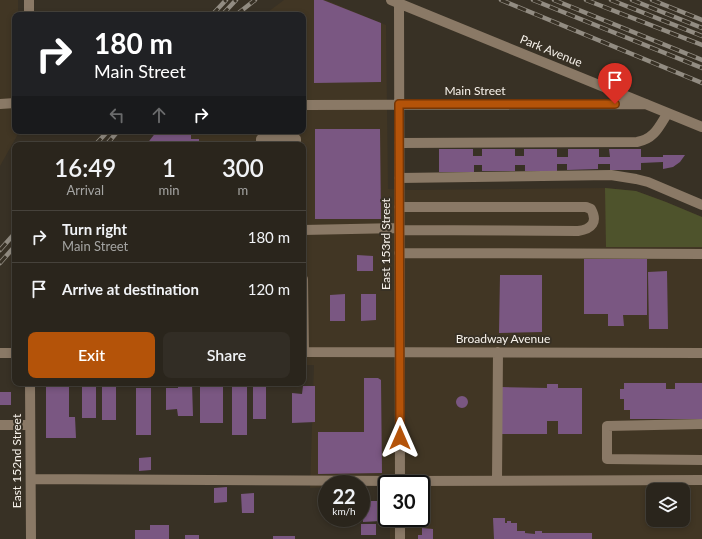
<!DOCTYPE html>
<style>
body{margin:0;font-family:Lato,sans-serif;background:#322d25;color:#f1f3f6;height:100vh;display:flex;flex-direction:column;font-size:15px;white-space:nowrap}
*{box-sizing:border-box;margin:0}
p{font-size:13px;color:#a5a5a3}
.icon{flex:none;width:22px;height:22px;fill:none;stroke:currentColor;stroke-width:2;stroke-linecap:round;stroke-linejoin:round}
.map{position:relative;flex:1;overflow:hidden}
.side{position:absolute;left:12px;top:142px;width:294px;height:244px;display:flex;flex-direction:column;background:#2a251c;border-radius:8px;box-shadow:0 2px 6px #0003,0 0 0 1px #46423b}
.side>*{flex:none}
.banner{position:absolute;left:12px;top:12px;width:294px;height:122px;border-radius:8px;box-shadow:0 2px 6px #0003,0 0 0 1px #46423b;background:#202124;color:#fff;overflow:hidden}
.tools{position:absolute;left:646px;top:483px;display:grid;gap:8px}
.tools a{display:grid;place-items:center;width:44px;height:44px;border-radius:8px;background:#2a251c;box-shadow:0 2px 6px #0003,0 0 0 1px #46423b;font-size:20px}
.speed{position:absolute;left:318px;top:475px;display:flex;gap:8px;font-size:20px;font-weight:700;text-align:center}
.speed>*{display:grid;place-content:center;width:52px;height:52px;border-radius:50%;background:#2a251c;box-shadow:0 2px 6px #0003,0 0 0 1px #46423b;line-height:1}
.speed small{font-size:10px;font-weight:400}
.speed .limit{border:2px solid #111;border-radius:6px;background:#fff;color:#111}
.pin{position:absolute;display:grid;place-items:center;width:34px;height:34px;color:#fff;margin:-41px -17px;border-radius:50% 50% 50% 0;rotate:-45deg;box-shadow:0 0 4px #0007}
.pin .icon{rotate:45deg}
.me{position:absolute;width:44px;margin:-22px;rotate:0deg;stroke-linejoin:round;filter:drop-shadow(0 0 3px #0008)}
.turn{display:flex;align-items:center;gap:14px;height:84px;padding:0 16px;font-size:18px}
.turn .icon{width:52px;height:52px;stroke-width:2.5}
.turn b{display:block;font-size:28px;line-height:34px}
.lanes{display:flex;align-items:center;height:38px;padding:0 16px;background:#0003;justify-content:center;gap:20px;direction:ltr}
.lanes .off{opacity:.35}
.eta{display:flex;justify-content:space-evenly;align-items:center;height:68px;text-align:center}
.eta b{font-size:24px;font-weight:600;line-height:28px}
.cta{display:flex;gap:8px;margin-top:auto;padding:8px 16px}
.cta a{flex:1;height:46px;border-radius:8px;background:#b45309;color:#fff;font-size:16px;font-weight:600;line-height:46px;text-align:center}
.cta a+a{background:#322d25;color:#f1f3f6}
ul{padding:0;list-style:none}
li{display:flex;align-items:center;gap:12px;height:52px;padding:0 16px;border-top:1px solid #46423b}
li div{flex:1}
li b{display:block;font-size:15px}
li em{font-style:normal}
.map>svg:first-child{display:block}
.built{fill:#413624;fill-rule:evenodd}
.green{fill:#4e532c}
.building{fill:#7a5782}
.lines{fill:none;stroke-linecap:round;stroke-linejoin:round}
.minor{stroke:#8a7966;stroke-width:10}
.rail-casing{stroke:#928c82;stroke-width:4.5}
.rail{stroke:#383125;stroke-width:3;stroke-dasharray:9;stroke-linecap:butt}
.route-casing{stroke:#753606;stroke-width:10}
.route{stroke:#b45309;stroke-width:7}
.labels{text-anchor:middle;stroke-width:4;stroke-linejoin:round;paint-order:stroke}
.street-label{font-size:12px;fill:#f8f3ec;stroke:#383125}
</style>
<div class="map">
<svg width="702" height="539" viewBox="0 0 702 539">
<rect width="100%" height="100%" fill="#383125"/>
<path class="built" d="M0,0H18V15H15V131H18V134L0,166Z
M284,0H326L386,25L388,189L413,190L605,188L636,191L666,202L702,217V539H390V518H421V484H327V487L310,488L314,365H303V145H147L159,131H303V15H264ZM653,490H683V520H653Z"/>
<path class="green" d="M605,188L636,191L666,202L702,217V247H606Z"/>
<path class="building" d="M314,0H323L381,23V82L314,83Z
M315,129H380L381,219H315Z
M157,131H191V139H199V145H146Z
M439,149H473V156H482V149H515V156H524V149H557V157H568V149H599V157H610L609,149H641V157H663V155H685L680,162L673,167L663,169V162L641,163V170H610V164H598V169L567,170V164H557V171H525V165H515V171H482V165H474V172H439Z
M357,255L373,256V271H357Z
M584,259H647V315H623L624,326H608V314H584Z
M667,271L668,329H649L648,272Z
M500,275H542V332L499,333Z
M345,294V321H330V295Z
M361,294H376V320L361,321Z
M364,378H378L381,380L382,473L318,474V432H364Z
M46,383L69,384V417H75L76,438H46Z
M82,383H96V418H82Z
M232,383H247V435H232Z
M624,383H666V389H675V383H702V419H630V410H624V399H620V389H624Z
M178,384H192L193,416H178L177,409L166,410V388H178Z
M253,384H266V419H253Z
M547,384H558V388H582V434H558V421H547V434H501V387L547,388Z
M102,385H116V420H102Z
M303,386H315V422L292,423V393L302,394Z
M200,387H223V423H200Z
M136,388H151V435H136Z
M0,392H11V405H0Z
M456 402a6 6 0 1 1 12 0a6 6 0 1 1-12 0Z
M151,457V470L139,471V458Z
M227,487V502L214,503V488Z
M254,493V513H242L241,494Z
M362,501H380V521L363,522Z
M493,518H505V523H507V521H511V523H517V531H525V533L535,534V531H542V533H592V539H494Z
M361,524H376V535H361Z
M150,525H169V539H135V530H150Z
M422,528L433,529V539H418V535H422Z
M185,535H199V539H185Z
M273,536H295V539H273Z"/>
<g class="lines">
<path class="minor" d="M29,0V15
M391,0L702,127
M399,3L400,484
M0,104L15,103
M303,105L646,104
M399,143L637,142C654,139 659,127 667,114
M261,145V139H296V145
M399,178L611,175L636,179L648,182L702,205
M399,207H586L591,209C598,222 592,229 578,231L399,230
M303,230L399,228
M399,253L702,254
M303,279L304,352
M303,352L702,353
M0,353H15
M30,383L31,539
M702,424L607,426V459L702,460
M0,425H30
M31,479L400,481L702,480
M497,480L498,352
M400,518V539"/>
<g class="rail-casing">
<path id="rail" d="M501,0L702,83
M533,0L702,68
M554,0L702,60
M586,0L702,45
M611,0L702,36
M632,0L702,28
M652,0L702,20
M212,15L226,0
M222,15L236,0
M236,15L255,0
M95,145L108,131
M106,145L118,131
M0,250L15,233
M0,263L15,246"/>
</g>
<use href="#rail" class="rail"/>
</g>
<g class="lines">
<g class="route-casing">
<path id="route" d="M400,438L399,104H615"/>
</g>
<use href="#route" class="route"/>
</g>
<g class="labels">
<g class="street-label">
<text transform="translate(551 51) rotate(22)" y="4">Park Avenue</text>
<text x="475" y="95">Main Street</text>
<text transform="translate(386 244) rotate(-90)" y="4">East 153rd Street</text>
<text x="503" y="343">Broadway Avenue</text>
<text transform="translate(17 461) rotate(-90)" y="4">East 152nd Street</text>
</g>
</g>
</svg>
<div class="tools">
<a><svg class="icon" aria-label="layers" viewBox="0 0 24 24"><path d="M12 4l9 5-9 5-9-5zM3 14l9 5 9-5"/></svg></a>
</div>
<div class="speed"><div>22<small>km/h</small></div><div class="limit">30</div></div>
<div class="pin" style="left:615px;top:104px;background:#d93025"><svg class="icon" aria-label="arrive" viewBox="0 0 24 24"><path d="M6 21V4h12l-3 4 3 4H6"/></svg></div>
<svg class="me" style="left:400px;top:438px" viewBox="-20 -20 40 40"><path d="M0-17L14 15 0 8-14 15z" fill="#b45309" stroke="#fff" stroke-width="4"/></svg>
<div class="banner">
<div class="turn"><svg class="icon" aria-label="right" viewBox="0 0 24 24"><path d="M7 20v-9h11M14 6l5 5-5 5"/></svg><div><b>180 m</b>Main Street</div></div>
<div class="lanes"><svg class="icon off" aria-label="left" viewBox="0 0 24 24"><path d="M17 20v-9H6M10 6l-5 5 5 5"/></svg><svg class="icon off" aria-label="ahead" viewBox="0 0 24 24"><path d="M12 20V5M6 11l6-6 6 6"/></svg><svg class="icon" aria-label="right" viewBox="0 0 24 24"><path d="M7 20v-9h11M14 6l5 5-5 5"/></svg></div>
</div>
<section class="side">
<div class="eta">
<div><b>16:49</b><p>Arrival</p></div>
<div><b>1</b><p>min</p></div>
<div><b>300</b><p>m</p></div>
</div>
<ul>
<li><svg class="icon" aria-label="right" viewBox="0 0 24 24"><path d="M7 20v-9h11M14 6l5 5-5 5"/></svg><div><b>Turn right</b><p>Main Street</p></div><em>180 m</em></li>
<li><svg class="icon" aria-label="arrive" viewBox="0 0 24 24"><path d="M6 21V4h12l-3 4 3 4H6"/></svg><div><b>Arrive at destination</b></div><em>120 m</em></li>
</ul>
<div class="cta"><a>Exit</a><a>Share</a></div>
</section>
</div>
